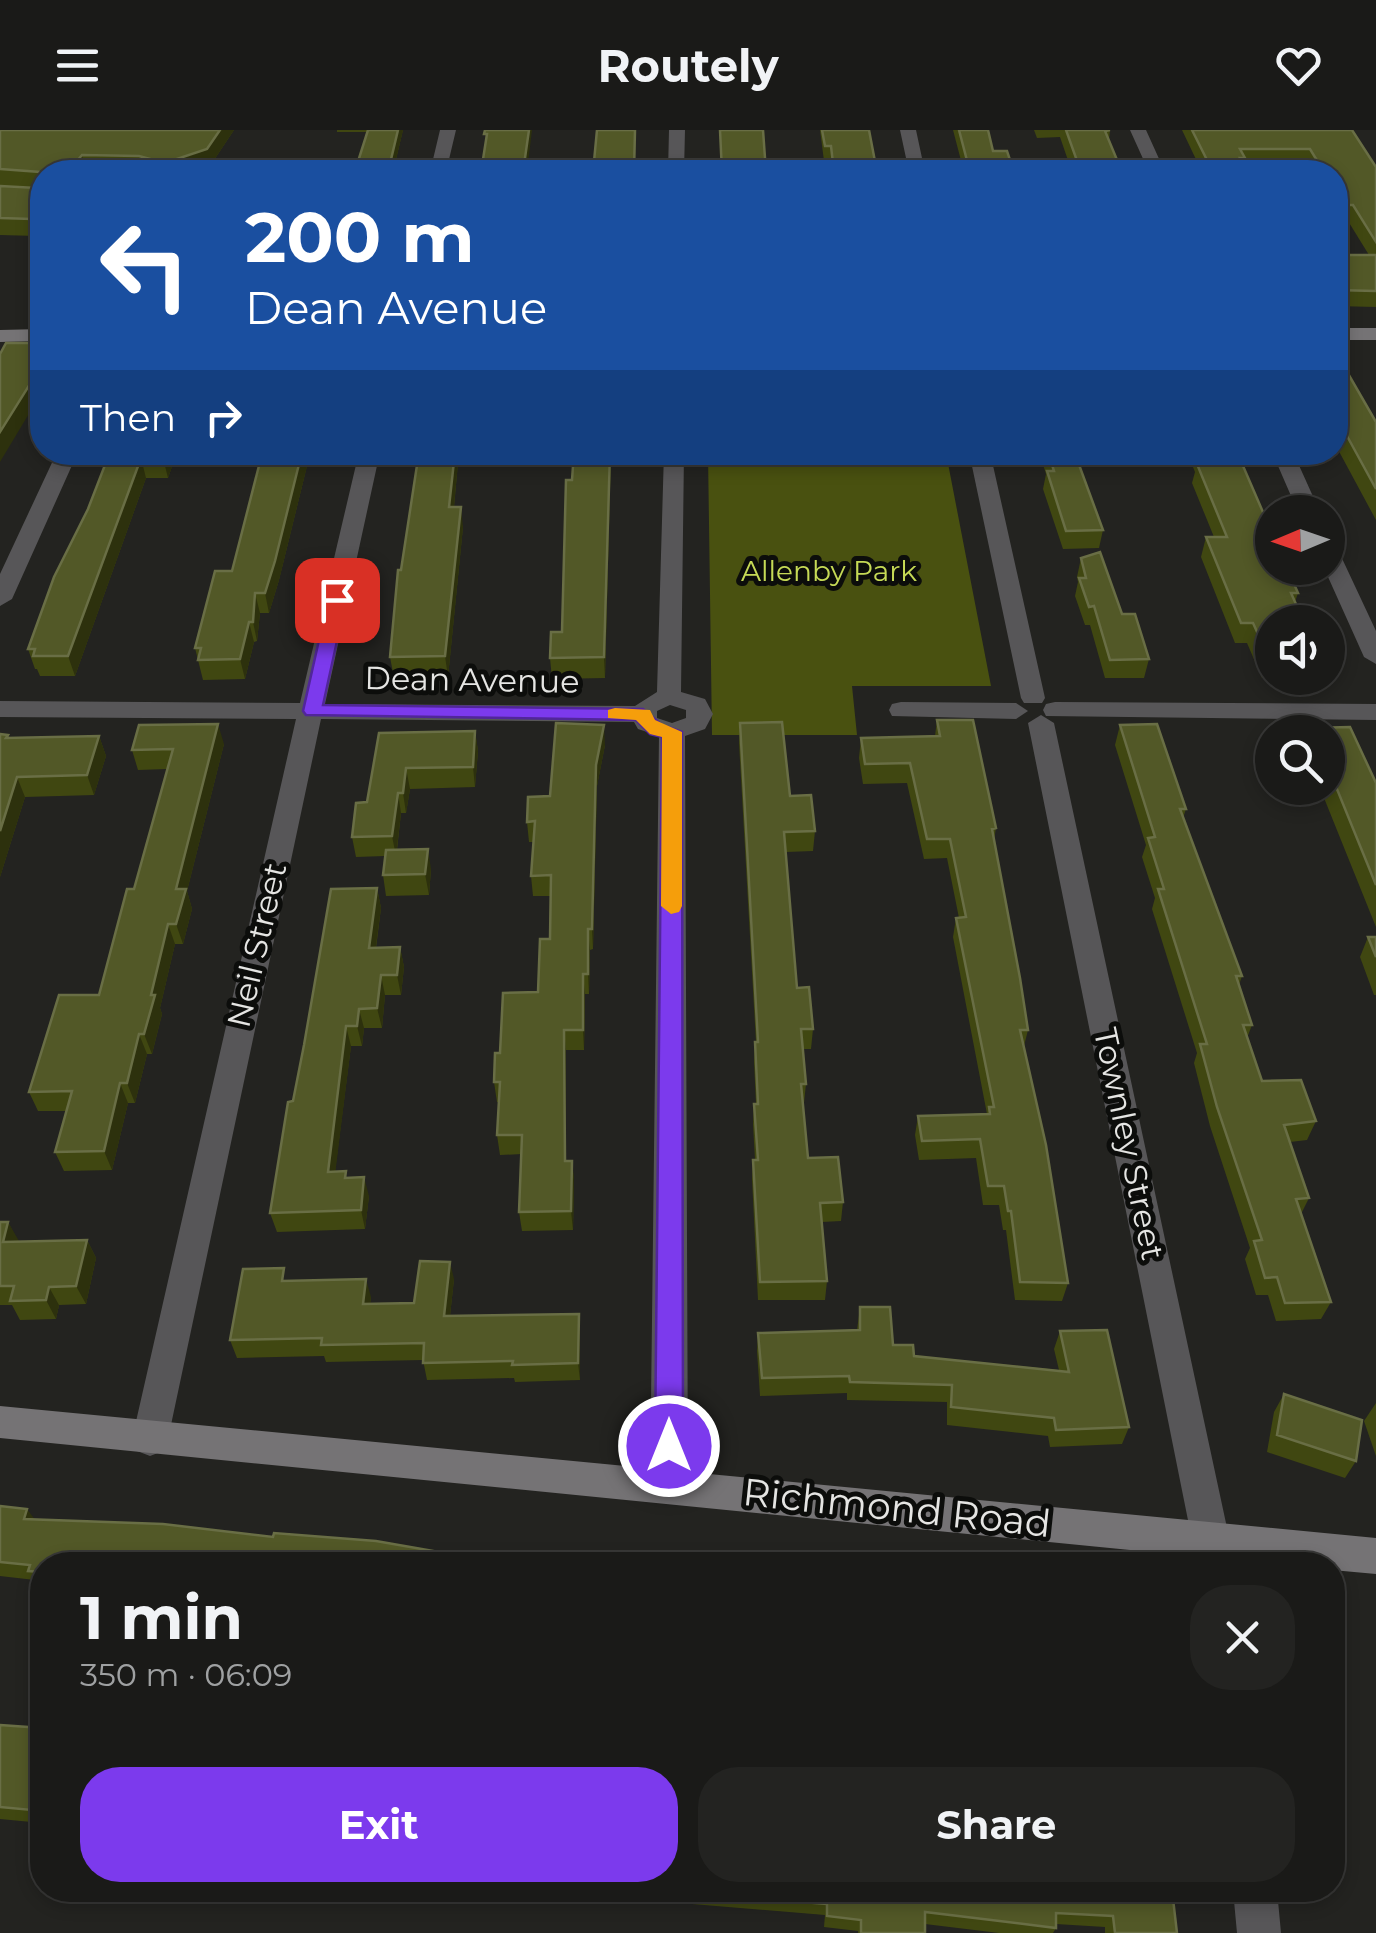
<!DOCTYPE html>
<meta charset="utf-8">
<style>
body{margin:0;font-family:Montserrat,sans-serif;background:#232321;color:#f1f3f6;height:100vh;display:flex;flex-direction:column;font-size:38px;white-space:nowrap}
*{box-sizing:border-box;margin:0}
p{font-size:32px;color:#9fa1a2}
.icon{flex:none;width:55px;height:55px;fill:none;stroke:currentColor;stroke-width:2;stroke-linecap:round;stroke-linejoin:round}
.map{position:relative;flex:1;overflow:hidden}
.drawer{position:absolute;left:30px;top:1422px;width:1315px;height:350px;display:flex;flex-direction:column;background:#1a1a18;border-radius:40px;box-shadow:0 5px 15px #0003,0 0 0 2px #383837}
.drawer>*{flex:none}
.banner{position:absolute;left:30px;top:30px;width:1318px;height:305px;border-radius:40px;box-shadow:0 5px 15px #0003,0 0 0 2px #383837;background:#1a4fa0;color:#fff;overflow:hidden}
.needle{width:65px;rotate:268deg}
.controls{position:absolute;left:1255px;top:365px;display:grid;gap:20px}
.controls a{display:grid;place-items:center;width:90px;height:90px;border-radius:50%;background:#1a1a18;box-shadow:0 5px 15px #0003,0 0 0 2px #383837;font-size:50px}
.pin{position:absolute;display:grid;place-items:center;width:85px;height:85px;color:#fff;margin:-42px;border-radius:20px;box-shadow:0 5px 15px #0006}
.me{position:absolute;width:110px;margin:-55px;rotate:0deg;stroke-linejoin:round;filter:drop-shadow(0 0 8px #0008)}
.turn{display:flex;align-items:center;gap:35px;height:210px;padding:0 50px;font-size:45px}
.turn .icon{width:130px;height:130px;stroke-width:2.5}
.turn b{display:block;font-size:70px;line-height:85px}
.then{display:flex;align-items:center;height:95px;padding:0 50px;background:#0003;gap:20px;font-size:38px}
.round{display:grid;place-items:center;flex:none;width:105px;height:105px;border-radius:40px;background:#232321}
.headline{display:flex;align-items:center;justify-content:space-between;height:170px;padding:0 50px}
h1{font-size:60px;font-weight:700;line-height:75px}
.primary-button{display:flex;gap:20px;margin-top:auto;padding:20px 50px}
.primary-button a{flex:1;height:115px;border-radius:40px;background:#7c3aed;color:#fff;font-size:40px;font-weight:700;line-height:115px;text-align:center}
.primary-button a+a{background:#232321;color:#f1f3f6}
header{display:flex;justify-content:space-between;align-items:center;height:130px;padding:0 50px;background:#1a1a18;font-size:45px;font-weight:700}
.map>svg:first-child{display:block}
.green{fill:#495110}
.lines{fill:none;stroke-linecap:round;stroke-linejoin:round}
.street{fill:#575658;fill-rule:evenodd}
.secondary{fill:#757375;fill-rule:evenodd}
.wall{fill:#404711}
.shaded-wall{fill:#2d310d}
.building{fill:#525827;stroke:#696e45;stroke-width:2.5}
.route{fill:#7c3aed;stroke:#51269a;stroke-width:2.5}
.slow{fill:#f59e0b}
.labels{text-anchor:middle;stroke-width:10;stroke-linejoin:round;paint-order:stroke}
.far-park-label{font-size:28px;fill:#c6da56;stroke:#0c0d0b}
.street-label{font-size:32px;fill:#e5e5e3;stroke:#0c0d0b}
.near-street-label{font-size:38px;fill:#e5e5e3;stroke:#0c0d0b}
</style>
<header><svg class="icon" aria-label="menu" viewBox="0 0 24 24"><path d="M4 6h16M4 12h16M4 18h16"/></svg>Routely<svg class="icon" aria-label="heart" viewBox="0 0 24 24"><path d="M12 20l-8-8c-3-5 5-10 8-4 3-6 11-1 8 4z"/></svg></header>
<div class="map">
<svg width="1376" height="1803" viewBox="0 0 1376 1803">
<rect width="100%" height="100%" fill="#232320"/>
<path class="green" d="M708,323H946L991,556H852L857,605H712Z"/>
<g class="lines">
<path class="street" d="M440,0H456L446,42H430Z
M669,0H685L684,42H668Z
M900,0H916L925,42H909Z
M1130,0H1146L1165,42H1149Z
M57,322H78L12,469L0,476V444Z
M359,322H380L325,574L635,576L657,562L664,322H684L681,562L705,569L713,584L705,599L685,606L688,1356L682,1368L669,1373L656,1368L650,1356L659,606L638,599L634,592L321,589L168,1309L163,1321L150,1326L137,1321L132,1309L296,589L0,587V571L300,573ZM670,575L686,580V588L672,593L657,588V581Z
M969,322H990L1045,568L1042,573H1024L1021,568Z
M1272,322H1293L1320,382H1298Z
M1328,415L1339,422L1376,501V534L1364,527L1324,438H1328Z
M901,572L1016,573L1028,581L1016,589L892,586L889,580L892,574Z
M1055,572L1376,574V590L1046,586L1043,580L1046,574Z
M1041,585L1054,593L1235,1435H1197L1028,593Z
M1233,1760H1277L1281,1803H1237Z"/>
<path class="secondary" d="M1335,198H1376V210H1335Z
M42,199V211L0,212V200Z
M0,1276L1376,1408V1444L1332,1440V1435H1281L0,1308Z"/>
</g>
<path class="wall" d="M0,0H234L210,36L190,42H42V99L37,106L0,105V56L37,58L0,56Z
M337,0H403L393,42H352L355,41L368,2H337Z
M820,0H869L877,42H831L830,31H824Z
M953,0H988L993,21L1014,42H964Z
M1034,0H1110L1109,10L1122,42H1072L1060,7L1037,8Z
M1182,0H1352L1376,37V177L1335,176V125H1369L1348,91H1340L1335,82V42H1311L1306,34H1244L1247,42H1202Z
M1335,221L1376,292V390L1335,314Z
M110,322H177L168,348H146L75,546H40L37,539H35L28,519L88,379Z
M269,322H312L310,336H307L279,450L269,483H260L257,511L254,512L245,549L203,550L195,518L232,441Z
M419,322H466L464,333H458L454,377L463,397L448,547L394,548L390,527Z
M574,322H611L605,548L552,549L550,528L562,502Z
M1039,322H1079L1082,332L1081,338L1103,400L1099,418L1063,419L1043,359L1046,344Z
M1187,322H1237L1298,463L1295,472L1272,492V548H1298H1262L1247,513H1235L1201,427L1206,407H1214L1192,353L1195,342Z
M1081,428L1122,484L1149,529L1144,548H1105L1090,495H1085L1075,466L1078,452L1077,447Z
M937,590L996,698L994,710L1028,900L1024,916L1068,1153L1062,1171L1015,1170L1006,1100H1003L999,1075H983L976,1028L919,1030L915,1005L918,986L987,984L953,807L956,788H959L947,728L924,729L907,653L863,654L859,628L861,608L935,606Z
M740,593L815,701L813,721L786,722L797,858L813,899L811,919H803L806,954L804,973H803L808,1028L843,1072L841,1091L822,1092L827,1151L825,1170H758L752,1049L753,1030H755L753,994L754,974H756L754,932L755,912H756L739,613Z
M1120,595L1186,679L1183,688L1242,846L1239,855L1252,895L1247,908L1262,951L1316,991L1307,1010L1290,1012L1309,1068L1301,1084L1331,1172L1321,1189L1276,1191L1268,1165H1256L1245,1129L1250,1118L1210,996L1194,933L1197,923L1152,779L1155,768L1142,727L1146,715L1115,615Z
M1350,597L1376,653V797L1320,658H1328V602H1310L1311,598Z
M475,601L478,621L475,657L410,659L406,683H401L397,720L431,739L429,765L386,766L383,745L385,726L356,727L352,707L367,672L379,603Z
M8,605L9,608L99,606L106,626L94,665L25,667L0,747Z
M224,614L187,761L192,779L183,814H175L160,878L162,884L152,924H147L135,973H128L112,1040L64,1041L55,1022L66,981H38L29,962L99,865L134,759L167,639L138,640L132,620Z
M605,615L597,656L593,819L590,820L589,864H585L584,920H566V1031H572L574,1050L573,1100L522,1101L519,1082L522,1024L500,1025L497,1005L499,972H497L494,952L500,923L538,862L550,809L551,766H533L531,746L533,712H529L527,692L550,666Z
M377,758L381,778L376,818L400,817L404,837L401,865H385L382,898H364L362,916H351L335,1041L348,1048L369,1066L365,1099L277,1102L270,1083L304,915Z
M1368,807H1376V865H1374L1360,827Z
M0,1092H8L18,1112L87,1110L96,1128L86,1174L59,1175L56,1189L20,1190L12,1175H0Z
M454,1149L450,1186L579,1184L580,1202V1250L515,1252L514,1248L427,1250L423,1230L326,1232L324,1226L237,1228L230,1210L288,1151L371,1167L370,1174L414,1173Z
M860,1177L893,1215L914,1226L1059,1240L1054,1219L1060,1201L1129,1297L1122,1314L1050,1317L1048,1306L947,1295V1272L847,1270V1263L760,1266L757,1221L758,1203L857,1200Z
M1284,1264L1356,1331L1345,1348L1267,1322L1274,1282Z
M1376,1273V1326L1364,1291Z
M0,1376L34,1389L273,1407L376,1411L42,1435V1457H40L35,1450L0,1446Z
M0,1595L42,1598V1693L0,1689Z
M616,1760H1172L1177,1803H1105V1797L1056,1794V1798L1053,1803H999L925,1794V1803H858V1801L824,1797L825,1785L692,1774V1767Z"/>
<path class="shaded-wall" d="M220,0H234L210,36L190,42H167L165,33Z
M398,0H403L393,42H388Z
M529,0H532L527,42H523Z
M82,25L85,42H68Z
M42,76V99L37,106L32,89Z
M42,231V262L0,332V302Z
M165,322H177L168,348L163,328Z
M302,322H304L307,336L279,450L269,483L265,463Z
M455,322H457L458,333L452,397L449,377Z
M610,322H611L605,548L604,527Z
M141,328L146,348L75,546L68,526Z
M461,377L463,397L448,547L445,526Z
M255,463L260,483L257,511L253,492Z
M249,492L254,512L245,549L240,529Z
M218,594L224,614L187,761L192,779L183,814L176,794V759Z
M604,595L605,615L597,656L593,819L592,799L596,635Z
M475,601L478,621L475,657L473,637Z
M99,606L106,626L94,665L87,645Z
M406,638L410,659L406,683L403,663Z
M17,647L25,667L0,747V701Z
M398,663L401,683L396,726L392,706Z
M428,719L431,739L429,765L425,744Z
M377,758L381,778L373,838L369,818Z
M168,794L175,814L160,878L162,884L152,924L144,904L151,865Z
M588,799L590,820L589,864L588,844Z
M400,817L404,837L401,865L397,845Z
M583,844L585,864L584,920L583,900Z
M381,845L385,865L382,898L377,878Z
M359,879L364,898L362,916L357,896Z
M346,896L351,916L333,1061L328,1042Z
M564,900L566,920V1050L565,1031Z
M139,904L147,924L135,973L127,953Z
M120,953L128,973L112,1040L104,1021Z
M572,1031L574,1050L573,1100L571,1081Z
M364,1047L369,1066L365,1099L361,1080Z
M8,1092L19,1111L13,1131L3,1112Z
M87,1110L96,1128L86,1174L76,1156Z
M450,1132L454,1149L448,1204L444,1186Z
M366,1149L371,1167L368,1192L363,1174Z
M49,1157L59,1175L56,1189L46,1170Z
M579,1184L580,1202V1250L578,1233Z
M27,1379L39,1395L24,1389Z"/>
<path class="building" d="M0,0H220L207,19L165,33L139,26L82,25L68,42H42V76L32,89L0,88V56L37,58L41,54L40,42L0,39Z
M368,0H398L388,42H352L355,41Z
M485,0H529L523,42H481L487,4H484Z
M597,0H635L634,42H593Z
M720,0H763L766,42H722Z
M822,0H869L877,42H834L831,16H825Z
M959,0H988L993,21H1007L1014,42H970Z
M1066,0H1110L1105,1L1122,42H1081Z
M1192,0H1352L1376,37V112L1353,75H1344L1335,60V42H1324L1310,19H1240L1245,28H1240L1247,42H1213Z
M1335,125H1376V161L1335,160Z
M6,213H42V231L40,238L0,302V224Z
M1335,221L1376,292V359L1335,284Z
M110,322H165L163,328H141L68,526H33L35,519H28L54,447L88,379Z
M269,322H302L275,431L265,463H255L253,492H249L240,529L198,530L201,518H195L215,441H232L262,324H269Z
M419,322H455L449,377H461L445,526L390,527L398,440H401Z
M574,322H610L604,527L550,528L551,502H562L566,350H572Z
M1048,322H1079L1082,332H1078L1103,400L1066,401L1047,341H1054Z
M1200,322H1237L1272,403V438H1287L1298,463H1291L1304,492H1272V528H1269L1253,493H1241L1206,407H1227L1197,334H1205Z
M1100,422L1122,484H1135L1149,529L1110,530L1094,476L1089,477L1079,448H1086L1081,428Z
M937,590H973L996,698L992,699L1020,848L1028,900H1020L1046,1015L1068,1153L1020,1152L1011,1081H1008L1004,1056H988L980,1009L922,1011L918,986L990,984L989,977H994L956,788L966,787L950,709H927L910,633L865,634L861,608L940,606Z
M782,592L790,666L811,665L815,701L784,702L797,858L809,857L813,899H801L806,954H801L808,1028L838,1027L843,1072L820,1073L827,1151L760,1152L753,1030H758L754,974H758L755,912H758L740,593Z
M556,593L604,595L596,635L592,799H588V844H583V900H564L565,1031H572L571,1081L519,1082L522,1005H497L500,952H494L495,923H500L503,863L538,862L540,809H550L551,745L531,746L535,691L527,692L528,667L550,666Z
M218,594L176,759H186L176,794H168L151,865H155L144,904H139L127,953H120L104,1021L55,1022L72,961L29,962L59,865H99L127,759H134L173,619L132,620L139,595Z
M1157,594L1186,679H1180L1242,846H1236L1252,895H1243L1262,951L1301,950L1316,991L1284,995L1309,1068L1296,1069L1331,1172L1285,1173L1277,1147L1265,1148L1254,1111L1262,1110L1217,977L1200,914H1207L1158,759H1164L1148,708L1155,707L1120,595Z
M1350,597L1376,653V755L1328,637V602H1313L1311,598Z
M475,601L473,637L406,638L403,663H398L392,706L352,707L356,673L367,672L379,603Z
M0,604L8,605L6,608L99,606L87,645L17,647L0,701Z
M428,719L425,744L383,745L386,720Z
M377,758L369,818L400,817L397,845H381L377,878L359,879L357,896H346L328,1042L346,1041L345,1048L364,1047L361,1080L270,1083L288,972L293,971L304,915L331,759Z
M1368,807H1376V827Z
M0,1092H8L3,1112L87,1110L76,1156L49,1157L46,1170L10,1171L14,1156H0Z
M420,1131L450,1132L444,1186L579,1184L578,1233L512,1235L513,1231L423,1233L424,1213L321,1215L322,1208L230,1210L243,1139L284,1138L282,1151L366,1149L363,1174L414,1173Z
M860,1177H890L893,1215H913L914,1226L1069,1242L1060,1201L1107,1200L1129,1297L1056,1300L1054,1288L951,1277L952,1255L850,1252L849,1246L762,1248L758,1203L860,1200Z
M1284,1264L1362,1290L1356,1331L1277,1305Z
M0,1376L27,1379L24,1389L163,1394L273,1407L274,1403L376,1411L479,1429L584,1435H42V1442L28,1441L30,1435L0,1432Z
M0,1595L42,1598V1681L0,1677Z
M692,1760H1172L1177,1803H1115L1113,1786L1056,1783V1798L925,1782V1803H861V1790L827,1786V1774L692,1763Z"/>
<path class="route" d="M337,465L346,470L323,575L643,579L662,595L682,602L683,1316L679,1325L669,1329L659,1325L655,1316L662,607L650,604L636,590L306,585L303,581L328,470Z"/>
<path class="slow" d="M615,578L650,580L655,590L682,602V776L679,782L671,784L661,776L662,607L650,604L636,590L608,588V580Z"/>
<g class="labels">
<g class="far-park-label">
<text x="829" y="451">Allenby Park</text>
</g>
<g class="street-label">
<text transform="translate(472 550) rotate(1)" y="11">Dean Avenue</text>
<text transform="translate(257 815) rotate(-77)" y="11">Neil Street</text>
<text transform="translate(1129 1014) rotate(78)" y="11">Townley Street</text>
</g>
<g class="near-street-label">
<text transform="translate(897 1378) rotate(6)" y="13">Richmond Road</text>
</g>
</g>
</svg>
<div class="controls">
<a><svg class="needle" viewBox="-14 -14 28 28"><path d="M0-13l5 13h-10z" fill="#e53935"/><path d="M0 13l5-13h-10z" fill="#9fa1a2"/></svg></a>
<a><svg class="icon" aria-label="sound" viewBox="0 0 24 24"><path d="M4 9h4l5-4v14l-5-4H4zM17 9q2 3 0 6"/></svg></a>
<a><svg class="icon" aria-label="search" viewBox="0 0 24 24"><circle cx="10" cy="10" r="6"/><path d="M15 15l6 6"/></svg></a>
</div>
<div class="pin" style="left:337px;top:470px;background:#d93025"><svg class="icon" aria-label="arrive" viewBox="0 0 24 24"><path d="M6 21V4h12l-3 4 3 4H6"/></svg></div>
<svg class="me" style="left:669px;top:1316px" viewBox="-20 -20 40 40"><circle r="17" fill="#7c3aed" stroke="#fff" stroke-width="3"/><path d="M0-11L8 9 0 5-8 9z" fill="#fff"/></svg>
<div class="banner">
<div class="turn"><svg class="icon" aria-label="left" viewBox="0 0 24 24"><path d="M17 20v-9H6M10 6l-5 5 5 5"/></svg><div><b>200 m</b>Dean Avenue</div></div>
<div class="then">Then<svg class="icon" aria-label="right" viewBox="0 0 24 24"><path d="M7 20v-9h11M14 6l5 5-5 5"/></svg></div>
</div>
<section class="drawer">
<div class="headline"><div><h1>1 min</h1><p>350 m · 06:09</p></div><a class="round"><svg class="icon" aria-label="close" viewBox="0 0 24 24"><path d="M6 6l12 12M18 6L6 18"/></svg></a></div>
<div class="primary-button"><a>Exit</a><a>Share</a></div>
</section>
</div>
